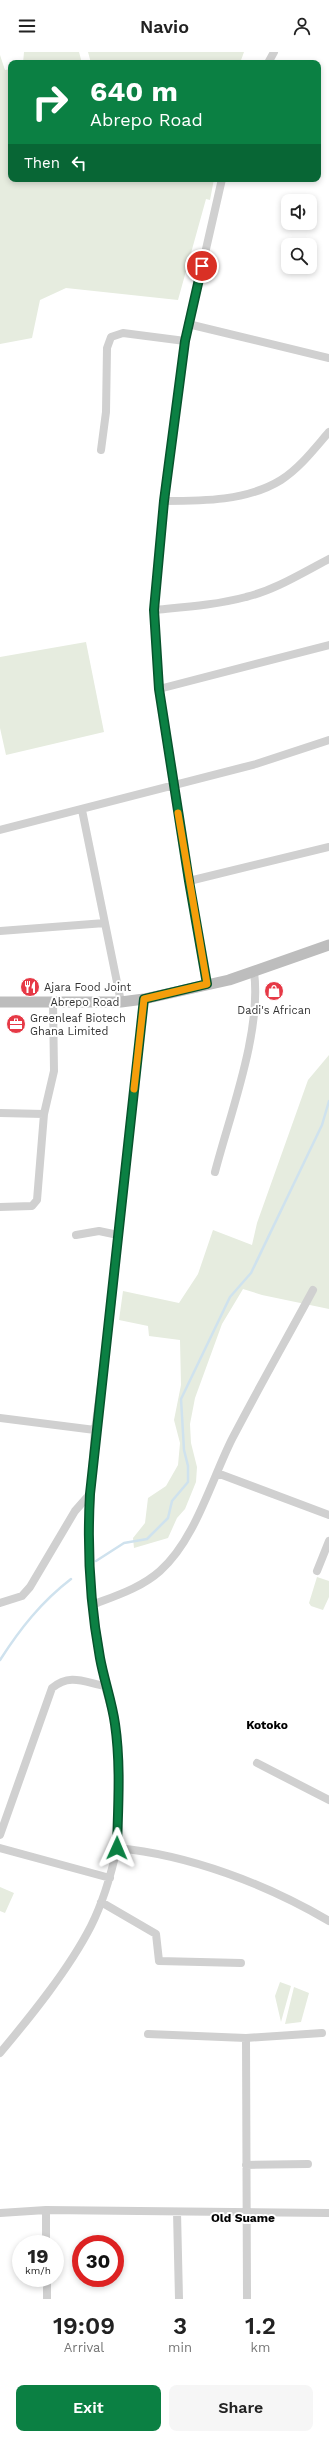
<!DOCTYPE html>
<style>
body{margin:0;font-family:"Work Sans",sans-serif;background:#f6f6f6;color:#222;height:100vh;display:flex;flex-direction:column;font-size:15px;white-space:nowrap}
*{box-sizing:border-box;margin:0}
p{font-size:13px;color:#767676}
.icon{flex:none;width:22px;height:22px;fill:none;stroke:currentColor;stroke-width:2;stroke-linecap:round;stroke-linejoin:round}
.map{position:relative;height:2247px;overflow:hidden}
.side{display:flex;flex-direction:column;background:#fff;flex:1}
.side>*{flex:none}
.top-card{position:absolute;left:8px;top:8px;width:313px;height:122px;border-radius:8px;box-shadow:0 2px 6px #0003;background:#0b8043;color:#fff;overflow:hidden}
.tools{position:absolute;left:281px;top:142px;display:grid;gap:8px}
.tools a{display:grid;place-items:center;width:36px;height:36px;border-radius:8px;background:#fff;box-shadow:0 2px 6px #0003;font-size:20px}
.speed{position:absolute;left:12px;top:2183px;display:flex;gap:8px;font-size:20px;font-weight:700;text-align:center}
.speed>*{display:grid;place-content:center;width:52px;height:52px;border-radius:50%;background:#fff;box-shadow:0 2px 6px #0003;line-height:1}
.speed small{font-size:10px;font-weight:400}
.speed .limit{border:6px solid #d22;background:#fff;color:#111}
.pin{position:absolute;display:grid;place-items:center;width:34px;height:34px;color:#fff;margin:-17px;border:2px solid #fff;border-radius:50%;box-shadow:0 1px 4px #0007}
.me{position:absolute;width:44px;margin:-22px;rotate:1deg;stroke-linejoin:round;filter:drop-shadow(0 0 3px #0008)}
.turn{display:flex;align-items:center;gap:14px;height:84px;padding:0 16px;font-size:18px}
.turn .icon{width:52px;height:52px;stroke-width:2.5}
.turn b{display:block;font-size:28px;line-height:34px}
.then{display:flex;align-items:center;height:38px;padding:0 16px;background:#0003;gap:8px;font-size:15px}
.eta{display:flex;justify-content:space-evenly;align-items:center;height:68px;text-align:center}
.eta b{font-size:24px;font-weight:600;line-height:28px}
.cta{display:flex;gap:8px;margin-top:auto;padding:8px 16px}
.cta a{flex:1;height:46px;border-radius:8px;background:#0b8043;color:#fff;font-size:16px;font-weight:600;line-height:46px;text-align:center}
.cta a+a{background:#f6f6f6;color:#222}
header{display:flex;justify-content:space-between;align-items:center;height:52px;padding:0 16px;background:#fff;font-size:18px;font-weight:600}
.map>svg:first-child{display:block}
.green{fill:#e6ecdf}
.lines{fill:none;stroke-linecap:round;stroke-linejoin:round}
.stream{stroke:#cfe2ee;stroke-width:2.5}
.street{stroke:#d0d0d0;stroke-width:8}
.secondary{stroke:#bdbdbd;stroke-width:11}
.route-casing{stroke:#07532c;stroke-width:10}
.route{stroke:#0b8043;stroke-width:7}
.slow{stroke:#f59e0b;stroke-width:7}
.labels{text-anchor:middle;stroke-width:4;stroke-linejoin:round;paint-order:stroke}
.poi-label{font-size:11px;fill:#333;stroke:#fff;text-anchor:start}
.street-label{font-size:11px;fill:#333;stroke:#fff}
.neighbourhood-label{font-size:12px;font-weight:bold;fill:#000;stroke:#fff}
</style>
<header><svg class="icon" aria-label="menu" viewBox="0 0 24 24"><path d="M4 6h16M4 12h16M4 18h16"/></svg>Navio<svg class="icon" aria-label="person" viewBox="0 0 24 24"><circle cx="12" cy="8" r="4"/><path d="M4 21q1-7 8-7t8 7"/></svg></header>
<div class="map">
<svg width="329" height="2247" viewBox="0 0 329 2247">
<rect width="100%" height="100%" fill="#fff"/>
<path class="green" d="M24,0H79L82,11H23Z
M88,0H244L240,11H91Z
M0,3L5,18L11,17V127H214L210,148L206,147L178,248L66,236L40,248L32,286L0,292Z
M86,590L104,680L6,703L0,676V605Z
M329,1003V1257L262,1243L243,1237L222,1272L195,1346L190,1372L191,1391L197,1415L196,1430L185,1457L177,1466L168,1486L134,1496L133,1486L145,1471L148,1446L166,1434L178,1413L180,1391L174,1368L181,1333L180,1288L149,1284L148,1274L119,1268L123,1239L179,1251L198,1222L213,1178L252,1193L257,1171L308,1028Z
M317,1525L329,1529V1545L323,1558L311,1554L309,1551Z
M0,1835L14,1841L5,1861L0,1859Z
M280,1930L291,1934L281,1970L275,1944Z
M294,1935L309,1941L301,1970L285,1972Z"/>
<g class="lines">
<path class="stream" d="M96,1509L124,1491L147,1487L168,1466L172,1449L188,1430V1414L184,1398L181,1347L230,1245L251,1221L322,1073L329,1049
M0,1608C20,1577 41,1550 71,1527"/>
<path class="street" d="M268,11L274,0
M188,272L329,306
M101,398L106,360L107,296L111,285L123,281L185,289
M164,449C203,449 247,449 281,428C300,416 315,396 329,380
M154,558C185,555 216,553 246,545C275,538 302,521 329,507
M159,637L329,593
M82,758L121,950
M0,778L256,712L329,688
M189,829L329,795
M0,879L105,871
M207,932L189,829L159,637L154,558L164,449L185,289L222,127
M144,947L109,1273L95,1378L88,1483L92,1553L105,1634L115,1670L119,1709L117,1796C190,1803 266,1832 329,1869
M0,1061L44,1062
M215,1120C230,1062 262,979 254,920
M0,1155L32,1154L37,1148L44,1062L54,1019L53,950
M76,1183L99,1179L118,1183
M0,1366L95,1378
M217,1421L329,1463
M317,1519L329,1489
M0,1551L22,1544L30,1535L75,1459L90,1442
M92,1553C115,1544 141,1536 160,1519C195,1488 211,1429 232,1387C258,1337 286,1288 313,1238
M257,1711L329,1748
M0,1783L52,1636C70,1621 84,1630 105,1634
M0,1796L110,1826
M101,1850L156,1882L159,1909L241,1911
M148,1982L246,1986L247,2247
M246,1986L322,1981
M0,2001C31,1964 69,1917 91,1874C103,1850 111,1823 117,1796
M246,2113L308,2112
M46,2158V2192
M177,2160L179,2247
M0,2161L46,2158L329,2161
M47,2226V2247"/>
<path class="secondary" d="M0,950H121L144,947L229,928L329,893"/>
</g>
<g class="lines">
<g class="route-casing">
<path id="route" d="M117,1796C118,1755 121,1713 115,1672C112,1650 104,1628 100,1606C90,1552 87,1497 90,1442L144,947L207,932L189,829L159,637L154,558L164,449L185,289L202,214"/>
</g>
<use href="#route" class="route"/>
<path class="slow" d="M134,1037L144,947L207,932L178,761"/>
</g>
<defs>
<g id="restaurant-disc" transform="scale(1)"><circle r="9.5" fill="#e63946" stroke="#fff"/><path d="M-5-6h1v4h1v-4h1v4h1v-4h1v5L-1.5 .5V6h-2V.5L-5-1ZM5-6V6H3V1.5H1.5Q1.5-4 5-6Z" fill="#fff"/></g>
<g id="shop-disc" transform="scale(1)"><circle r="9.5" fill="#e63946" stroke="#fff"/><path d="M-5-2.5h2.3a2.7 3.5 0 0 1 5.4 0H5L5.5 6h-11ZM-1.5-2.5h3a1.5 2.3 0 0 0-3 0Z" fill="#fff"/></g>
<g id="office-disc" transform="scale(1)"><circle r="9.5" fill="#e63946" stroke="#fff"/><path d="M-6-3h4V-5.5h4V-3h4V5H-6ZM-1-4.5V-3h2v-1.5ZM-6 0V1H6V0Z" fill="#fff"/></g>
</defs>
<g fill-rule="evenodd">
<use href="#restaurant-disc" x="30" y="935"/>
<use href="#shop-disc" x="274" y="939"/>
<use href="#office-disc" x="16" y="972"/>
</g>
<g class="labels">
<g class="poi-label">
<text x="44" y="939">Ajara Food Joint</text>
<text x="274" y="962" text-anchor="middle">Dadi's African</text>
<text x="30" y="970">Greenleaf Biotech<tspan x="30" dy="13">Ghana Limited</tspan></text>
</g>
<g class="street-label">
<text x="85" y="954">Abrepo Road</text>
</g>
<g class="neighbourhood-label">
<text x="267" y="1677">Kotoko</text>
<text x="243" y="2170">Old Suame</text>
</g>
</g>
</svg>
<div class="tools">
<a><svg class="icon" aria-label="sound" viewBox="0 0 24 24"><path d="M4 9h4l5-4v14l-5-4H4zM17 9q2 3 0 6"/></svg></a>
<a><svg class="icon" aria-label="search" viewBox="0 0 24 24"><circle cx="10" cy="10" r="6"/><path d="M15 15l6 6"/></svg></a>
</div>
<div class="speed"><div>19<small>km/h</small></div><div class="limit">30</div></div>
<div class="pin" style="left:202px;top:214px;background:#d93025"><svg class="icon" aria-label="arrive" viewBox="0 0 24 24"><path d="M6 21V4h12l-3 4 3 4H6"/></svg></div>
<svg class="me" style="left:117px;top:1796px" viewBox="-20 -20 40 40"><path d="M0-17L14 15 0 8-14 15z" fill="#0b8043" stroke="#fff" stroke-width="4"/></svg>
<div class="top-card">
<div class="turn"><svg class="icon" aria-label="right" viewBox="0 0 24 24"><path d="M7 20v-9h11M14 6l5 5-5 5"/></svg><div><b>640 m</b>Abrepo Road</div></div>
<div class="then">Then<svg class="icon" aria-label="left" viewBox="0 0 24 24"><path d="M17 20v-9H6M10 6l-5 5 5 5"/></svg></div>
</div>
</div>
<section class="side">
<div class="eta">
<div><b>19:09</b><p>Arrival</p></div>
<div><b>3</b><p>min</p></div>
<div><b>1.2</b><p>km</p></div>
</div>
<div class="cta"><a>Exit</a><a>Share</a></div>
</section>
